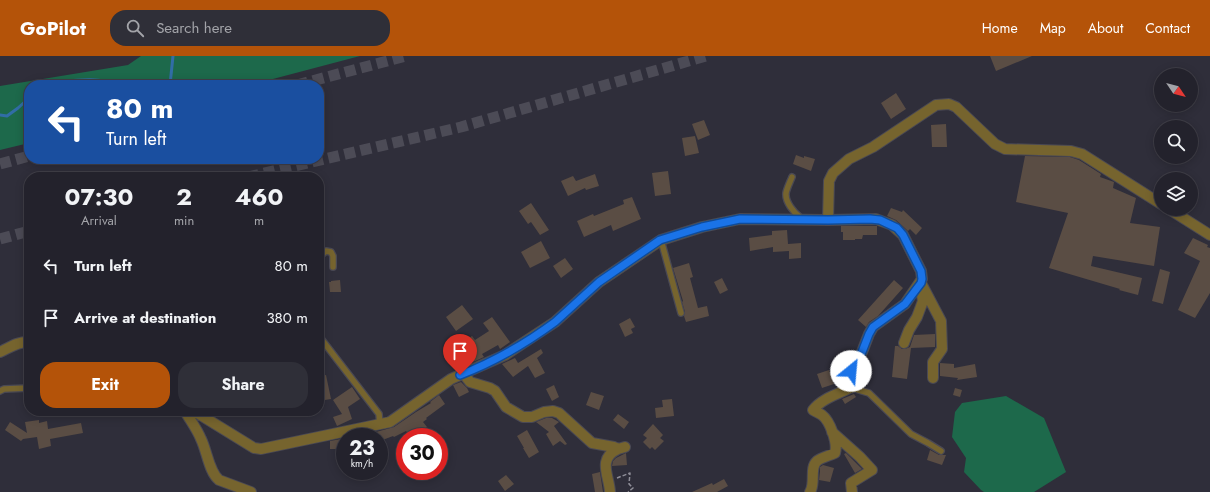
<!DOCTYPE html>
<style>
body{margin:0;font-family:Jost,sans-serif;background:#2f2f38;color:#f1f3f6;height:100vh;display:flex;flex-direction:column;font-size:15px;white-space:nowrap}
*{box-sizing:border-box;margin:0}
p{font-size:13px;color:#a3a4a9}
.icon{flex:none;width:22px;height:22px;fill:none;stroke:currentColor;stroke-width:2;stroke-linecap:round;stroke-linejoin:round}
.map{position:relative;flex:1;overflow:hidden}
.sheet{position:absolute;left:24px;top:116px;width:300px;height:244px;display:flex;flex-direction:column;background:#23222c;border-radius:16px;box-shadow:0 2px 10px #0003,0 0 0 1px #403f48}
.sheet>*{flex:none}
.hud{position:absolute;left:24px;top:24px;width:300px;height:84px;border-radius:16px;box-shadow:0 2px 10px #0003,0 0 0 1px #403f48;background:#1a4fa0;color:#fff;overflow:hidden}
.needle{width:26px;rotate:125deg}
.buttons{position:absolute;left:1154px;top:12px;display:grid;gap:8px}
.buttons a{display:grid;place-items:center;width:44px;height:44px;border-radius:50%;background:#23222c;box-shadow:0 2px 10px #0003,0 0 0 1px #403f48;font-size:20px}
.speed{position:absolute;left:336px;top:372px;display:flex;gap:8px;font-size:20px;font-weight:700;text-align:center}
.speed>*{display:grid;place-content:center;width:52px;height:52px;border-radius:50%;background:#23222c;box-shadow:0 2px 10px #0003,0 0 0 1px #403f48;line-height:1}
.speed small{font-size:10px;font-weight:400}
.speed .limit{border:6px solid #d22;background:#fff;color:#111}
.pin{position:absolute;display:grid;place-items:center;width:34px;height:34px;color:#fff;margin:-41px -17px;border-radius:50% 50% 50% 0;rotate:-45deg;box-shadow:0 0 4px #0007}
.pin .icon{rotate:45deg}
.me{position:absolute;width:44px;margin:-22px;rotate:28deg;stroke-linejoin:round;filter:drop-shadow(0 0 3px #0008)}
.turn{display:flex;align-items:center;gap:14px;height:84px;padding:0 16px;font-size:18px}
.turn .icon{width:52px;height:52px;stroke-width:2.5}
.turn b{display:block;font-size:28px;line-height:34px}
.eta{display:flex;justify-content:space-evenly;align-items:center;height:68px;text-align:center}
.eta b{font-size:24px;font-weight:700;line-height:28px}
.primary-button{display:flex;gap:8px;margin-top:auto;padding:8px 16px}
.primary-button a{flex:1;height:46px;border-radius:16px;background:#b45309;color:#fff;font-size:16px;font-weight:700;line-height:46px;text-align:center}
.primary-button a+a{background:#2f2f38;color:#f1f3f6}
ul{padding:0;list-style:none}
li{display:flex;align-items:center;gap:12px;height:52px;padding:0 16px}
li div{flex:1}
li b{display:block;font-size:15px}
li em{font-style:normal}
header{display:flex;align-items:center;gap:24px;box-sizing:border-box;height:56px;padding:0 20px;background:#b45309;color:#fff}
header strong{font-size:19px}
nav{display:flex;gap:22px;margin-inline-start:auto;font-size:14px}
.search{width:280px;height:36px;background:#2f2f38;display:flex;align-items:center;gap:10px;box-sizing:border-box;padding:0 14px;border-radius:16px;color:#a3a4a9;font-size:15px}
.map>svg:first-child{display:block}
.forest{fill:#1d694b}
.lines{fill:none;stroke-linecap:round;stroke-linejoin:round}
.stream{stroke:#316da6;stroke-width:3}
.building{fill:#5a4d44}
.trunk-tunnel{stroke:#4c4b56;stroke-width:11;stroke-dasharray:11 5.5;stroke-linecap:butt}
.service-casing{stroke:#4a4954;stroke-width:8}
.minor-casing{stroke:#4a4954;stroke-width:12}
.path{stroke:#8f8e98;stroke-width:1.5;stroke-dasharray:4 2;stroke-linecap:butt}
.service{stroke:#76642e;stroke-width:5.5}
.minor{stroke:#76642e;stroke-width:10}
.route-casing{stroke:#114b97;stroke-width:10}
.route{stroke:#1a73e8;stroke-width:7}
</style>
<header>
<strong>GoPilot</strong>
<div class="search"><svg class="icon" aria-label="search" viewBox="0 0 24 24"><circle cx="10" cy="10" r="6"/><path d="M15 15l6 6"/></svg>Search here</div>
<nav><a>Home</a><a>Map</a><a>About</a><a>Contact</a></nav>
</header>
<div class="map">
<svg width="1210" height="436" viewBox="0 0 1210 436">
<rect width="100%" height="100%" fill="#2f2e3a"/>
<path class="forest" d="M141,0H360L250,29H29V87L0,94V30L128,9Z
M1006,340L1044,362L1066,416L1034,436H984L981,434L964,416L966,402L952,381L955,356L962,347Z"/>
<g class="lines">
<path class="stream" d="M42,29L44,27C65,26 98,19 117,29
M170,29L173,0
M0,59L7,60L18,52L29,42"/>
</g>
<path class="building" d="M990,0H1032L996,15Z
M896,37L906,53L891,63L881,47Z
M704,64L710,79L698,84L692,68Z
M946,68L947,91H932L931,69Z
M695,80L699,97L685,100L682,82Z
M796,99L804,102V100L815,103L811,115L793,108Z
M1025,100L1070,101L1079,104L1101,118L1100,121L1114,126L1113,132L1136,142L1130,167L1160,171L1154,210L1093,200L1091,210L1142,222L1138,239L1119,234L1120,233L1049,212L1068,157L1016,146Z
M668,115L671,138L655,140L652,117Z
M595,118L599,130L586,134L585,132L568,140L561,125L573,120L576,125Z
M632,141L641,163L613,175L611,169L584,181L577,165L593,158L594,160L624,148L623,144Z
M531,147L549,174L540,179L531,166L528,168L519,155Z
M891,152L902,156L903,154L922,172L916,179L910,173L908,175L896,164L887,160Z
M841,170H877V179H863L862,183H855V184H843V176H841Z
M787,174L788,188L801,187V202L789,203V195L773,196V191L750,195L749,182L772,179V175Z
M1193,182L1208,189L1207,191L1210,192V237L1195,262L1178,254L1200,205L1184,197Z
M541,185L550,202L530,212L521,196Z
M565,202L573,213L561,222L553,210Z
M689,207L693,221L690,222L698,252L707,250L709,260L686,266L684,260L685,256L682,246L683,245L673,212Z
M1160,213L1170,216L1163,248L1152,245Z
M722,222L728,234L720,238L714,226Z
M340,224L341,236H330L329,226H331V225Z
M894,224L903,232L878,260L869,266L866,271L858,264Z
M462,249L473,263L456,275L446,261Z
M492,261L510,286L500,293L498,289L482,298L484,301L473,306L471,302L467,304L458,289L472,280L475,284L489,275L483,267Z
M630,262L635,271L631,273L633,277L625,281L619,268Z
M935,278V291L911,292L907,323L892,321L895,290H898L902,293H905L910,291L914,279Z
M541,293L543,297L537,302L545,317L535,322L528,310L513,321L502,308L515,302L518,307Z
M940,307L954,308V312L975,308L977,321L957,324L958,322L940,320Z
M829,314L834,328L822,332L817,318Z
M326,319L331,343L319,345V320Z
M461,326L467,332L469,336L459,341L453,329Z
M554,329L559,341L552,345L546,333Z
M352,331L360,343L348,351L352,363L337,370L333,361L342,358L333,344Z
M955,332L962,334L960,341L953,339Z
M591,336L604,340L599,354L586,349Z
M854,338L856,341L845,348L842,343Z
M439,339L445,348L426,362L427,363L423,366L427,371L415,381H411L406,375L394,381L393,380L380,385L376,376L394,371L416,356L431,347L430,346Z
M672,343L674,360L656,362L655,352L663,351L662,344Z
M618,358L629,366L624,373L613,364Z
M546,362H552L559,366L554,370L567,388L565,389L560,385L553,390L546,378L549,376L536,366Z
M39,364V367L47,365L48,373L81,367L83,377L50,383L51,390L39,393L37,381L23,383L21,385L5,374L10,366L27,377L25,366Z
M653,368L663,379L660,382L664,385L655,394L652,391L650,393L643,386L647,382L643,379Z
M527,374L539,396L529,402L523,392H524L517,380Z
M341,383H345V396L336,395L337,393H330V385Z
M930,394L939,399H946L942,409L927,404Z
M626,397L627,409L612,410L613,405L616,402Z
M846,397L862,413L855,417L844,398Z
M823,409L834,412L830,426L819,424L820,415V411Z
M600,416L603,436H595L592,418Z
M506,419L514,428L505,435L498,425Z
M724,423L728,430L717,436H692L712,427L713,429Z"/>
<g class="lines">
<path class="trunk-tunnel" d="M297,29L406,0
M0,108L29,100
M248,121L461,71L706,0
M0,183L29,175"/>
<g class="service-casing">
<path id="service" d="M792,121C790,126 787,132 786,137C785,146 794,157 801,162
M661,184L681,257
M319,201L326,195L331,196L333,200V211
M319,280L379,358L380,369
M852,332L869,337L911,378L928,387L941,395
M0,335L4,333L29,332"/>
</g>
<g class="minor-casing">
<path id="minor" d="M1169,153L1210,179
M921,227L941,265L942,293L933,306V322
M904,287L909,274L917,261L923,245L921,233
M0,296C9,292 18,285 29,286
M463,317L470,326L490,332L495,335L506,351L523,361H532L544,356L553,355L559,357L592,387L614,391L618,393L625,391
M185,355C190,364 197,373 201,383C207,395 209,416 219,424L251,436
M194,355L254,392L261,393L390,366L451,323L505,299L555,266L599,226L661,184L702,171L740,163L828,164L829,125L833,117L849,103L873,91L936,49L949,48L956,51L995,88L1005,93L1071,95L1082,98L1161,148
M832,376L860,401L872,414L851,427L852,436
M610,436C609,419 597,403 618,393
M810,436C816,427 809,412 817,405C822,401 829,400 835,397C838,387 830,365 822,359C819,357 816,356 813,354C821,343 838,338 850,332L854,331L855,325L851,315L852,308L862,296L869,278L873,271L905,248L922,223L921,215L903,179L892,169L876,163L828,164"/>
</g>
<path class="path" d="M617,422L630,417L629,428L633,432L628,436"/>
<use href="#service" class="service"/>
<use href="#minor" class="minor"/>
</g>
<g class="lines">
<g class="route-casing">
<path id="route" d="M460,319C494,306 525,288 555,266L599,226L660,184L702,171L740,163L828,164L870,163L880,164L897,172L903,179L921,215L922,223L921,227L905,248L873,271L869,278L862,296L852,308L851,315"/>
</g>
<use href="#route" class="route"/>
</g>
</svg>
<div class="buttons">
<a><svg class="needle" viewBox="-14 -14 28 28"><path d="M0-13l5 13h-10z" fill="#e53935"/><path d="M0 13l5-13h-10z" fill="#a3a4a9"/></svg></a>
<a><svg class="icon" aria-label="search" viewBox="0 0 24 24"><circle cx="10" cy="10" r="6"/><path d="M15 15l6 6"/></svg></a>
<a><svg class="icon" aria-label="layers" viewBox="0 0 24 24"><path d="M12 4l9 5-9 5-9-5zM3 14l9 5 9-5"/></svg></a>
</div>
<div class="speed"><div>23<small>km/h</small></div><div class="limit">30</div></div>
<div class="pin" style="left:460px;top:319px;background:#d93025"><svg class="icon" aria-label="arrive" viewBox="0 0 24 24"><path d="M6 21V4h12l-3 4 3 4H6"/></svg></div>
<svg class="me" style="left:851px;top:315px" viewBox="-20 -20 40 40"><circle r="19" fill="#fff"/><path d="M0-13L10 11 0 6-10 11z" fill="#1a73e8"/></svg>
<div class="hud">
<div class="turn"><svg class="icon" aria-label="left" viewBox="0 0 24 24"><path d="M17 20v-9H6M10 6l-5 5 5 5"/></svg><div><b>80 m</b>Turn left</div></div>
</div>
<section class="sheet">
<div class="eta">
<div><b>07:30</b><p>Arrival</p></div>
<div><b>2</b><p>min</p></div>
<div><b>460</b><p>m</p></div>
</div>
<ul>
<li><svg class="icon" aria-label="left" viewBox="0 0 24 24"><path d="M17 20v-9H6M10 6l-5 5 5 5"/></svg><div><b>Turn left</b></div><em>80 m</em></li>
<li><svg class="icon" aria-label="arrive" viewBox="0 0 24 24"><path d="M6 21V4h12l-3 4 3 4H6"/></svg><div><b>Arrive at destination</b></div><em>380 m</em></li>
</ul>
<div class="primary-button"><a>Exit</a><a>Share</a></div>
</section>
</div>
